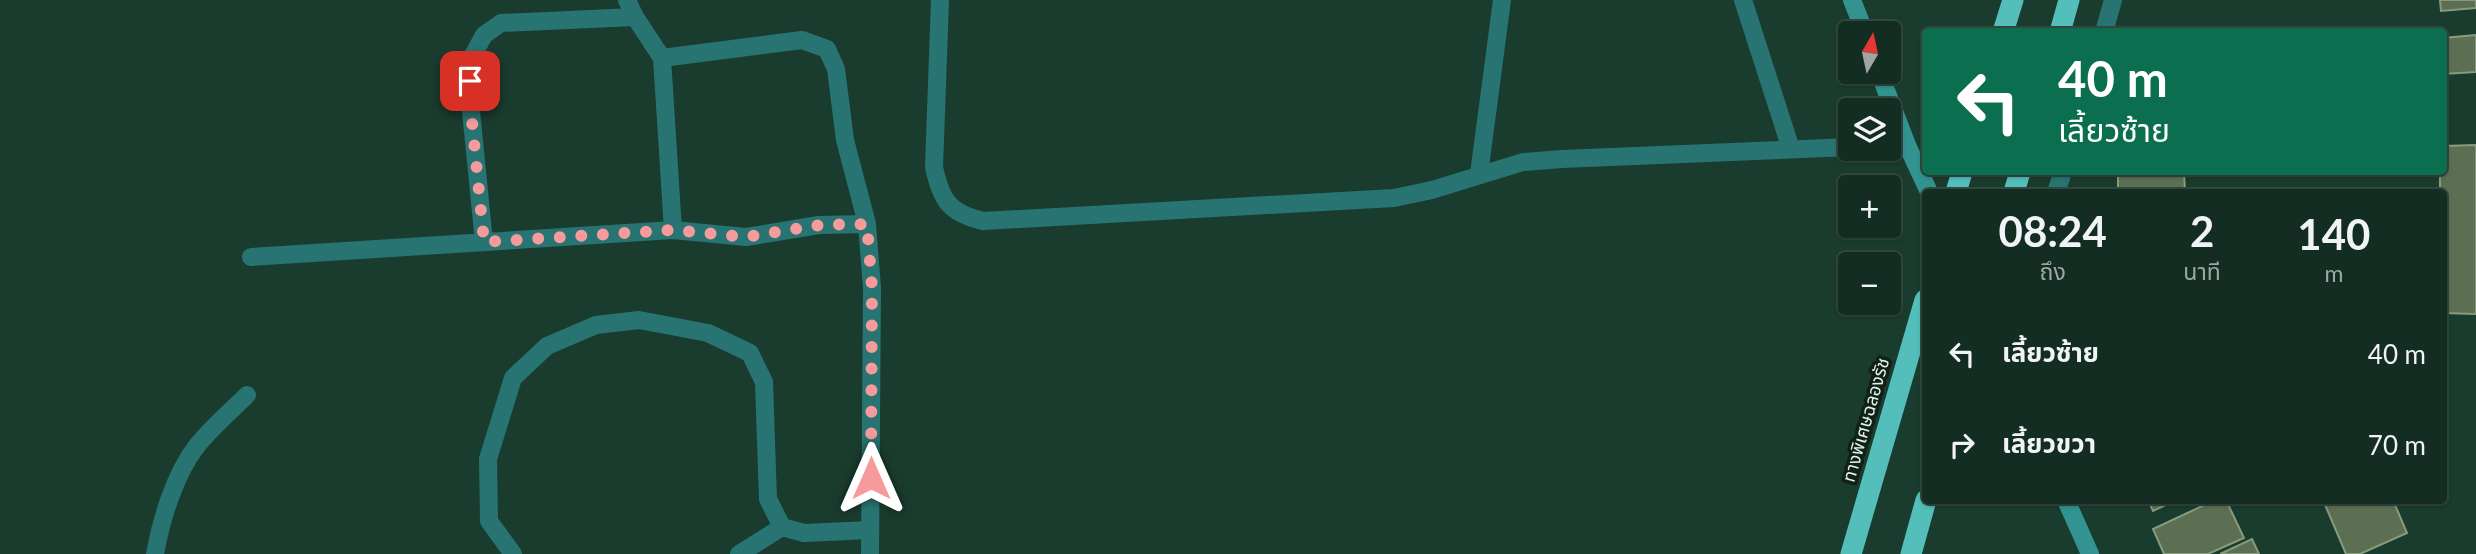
<!DOCTYPE html>
<html lang="th">
<meta charset="utf-8">
<style>
body{margin:0;font-family:Lato,"Noto Sans Thai",sans-serif;background:#1d352a;color:#f1f3f6;height:100vh;display:flex;flex-direction:column;font-size:26px;white-space:nowrap}
*{box-sizing:border-box;margin:0}
p{font-size:23px;color:#9da8a5}
.icon{flex:none;width:38px;height:38px;fill:none;stroke:currentColor;stroke-width:2;stroke-linecap:round;stroke-linejoin:round}
.map{position:relative;flex:1;overflow:hidden}
.drawer{position:absolute;left:1922px;top:189px;width:525px;height:315px;display:flex;flex-direction:column;background:#142d22;border-radius:7px;box-shadow:0 2px 5px #0004,0 0 0 2px #334940}
.drawer>*{flex:none}
.top-card{position:absolute;left:1922px;top:28px;width:525px;height:147px;border-radius:7px;box-shadow:0 2px 5px #0004,0 0 0 2px #334940;background:#0b6e4f;color:#fff;overflow:hidden}
.needle{width:46px;rotate:9deg}
.buttons{position:absolute;left:1838px;top:21px;display:grid;gap:14px}
.buttons a{display:grid;place-items:center;width:63px;height:63px;border-radius:7px;background:#142d22;box-shadow:0 2px 5px #0004,0 0 0 2px #334940;font-size:35px}
.pin{position:absolute;display:grid;place-items:center;width:60px;height:60px;color:#fff;margin:-30px;border-radius:14px;box-shadow:0 4px 10px #0006}
.me{position:absolute;width:77px;margin:-38px;rotate:0deg;stroke-linejoin:round;filter:drop-shadow(0 0 5px #0008)}
.turn{display:flex;align-items:center;gap:24px;height:147px;padding:0 21px;font-size:32px}
.turn .icon{width:91px;height:91px;stroke-width:2.5}
.turn b{display:block;font-size:49px;line-height:60px}
.eta{display:flex;justify-content:space-evenly;align-items:center;height:119px;text-align:center}
.eta b{font-size:42px;font-weight:700;line-height:49px}
ul{padding:0;list-style:none}
li{display:flex;align-items:center;gap:21px;height:91px;padding:0 21px}
li div{flex:1}
li b{display:block;font-size:26px}
li em{font-style:normal}
.map>svg:first-child{display:block}
.building{fill:#5c6f53;stroke:#879b7d;stroke-width:2}
.lines{fill:none;stroke-linecap:round;stroke-linejoin:round}
.lane{stroke:#287472;stroke-width:18}
.street{stroke:#287472;stroke-width:18}
.secondary{stroke:#329391;stroke-width:18}
.highway{stroke:#54bebb;stroke-width:21}
.route{stroke:#f59b9b;stroke-width:12;stroke-dasharray:0 21.6}
.labels{text-anchor:middle;stroke-width:7;stroke-linejoin:round;paint-order:stroke}
.street-label{font-size:18px;fill:#e2f5eb;stroke:#112019}
</style>
<div class="map">
<svg width="2476" height="554" viewBox="0 0 2476 554">
<rect width="100%" height="100%" fill="#1a3c2e"/>
<path class="building" d="M2440,0H2476V8L2441,11Z
M2476,35V72L2443,74V38Z
M2476,145V314L2443,313V192H2440V172H2443V146Z
M2118,172H2184L2185,192H2118Z
M2148,500H2176L2153,511Z
M2215,500H2226L2244,538L2208,554H2164L2153,529Z
M2323,500H2393L2407,533L2360,554H2346Z
M2252,539L2259,554H2220Z"/>
<g class="lines">
<path class="lane" d="M1743,0L1791,149
M155,554C161,520 175,474 196,447C211,428 230,412 247,395
M513,554L489,521L488,459L513,378L547,346L596,325L639,320L708,333L750,353L764,382L768,499L782,527L804,533L870,530
M739,554L782,527"/>
<path class="street" d="M627,0L635,17L662,58L673,230
M940,0L934,167C941,200 949,213 983,221L1394,198L1432,190L1523,162L1562,159L1850,147
M2104,32L2113,0
M662,58L802,40L827,49L836,69L845,140L867,224L872,288L870,554
M1888,146L1907,145
M1479,174L1502,0
M2056,192L2063,172
M484,242L470,101V61L484,35L501,23L635,17
M251,257L673,230L746,237L819,225L867,224"/>
<path class="secondary" d="M1852,0L1865,33
M1879,72L1907,145L1929,192
M2066,500L2090,554"/>
<path class="highway" d="M2003,32L2013,0
M2060,32L2069,0
M1956,192L1962,172
M2014,192L2020,172
M1851,554L1925,300
M1911,554L1926,500"/>
</g>
<g class="lines">
<path class="route" d="M470,81V101L484,242L673,230L746,237L820,225L867,224L872,288L871,478"/>
</g>
<g class="labels">
<g class="street-label">
<text transform="translate(1866 420) rotate(-74)" y="6">ทางพิเศษฉลองรัช</text>
</g>
</g>
</svg>
<div class="buttons">
<a><svg class="needle" viewBox="-14 -14 28 28"><path d="M0-13l5 13h-10z" fill="#e53935"/><path d="M0 13l5-13h-10z" fill="#9da8a5"/></svg></a>
<a><svg class="icon" aria-label="layers" viewBox="0 0 24 24"><path d="M12 4l9 5-9 5-9-5zM3 14l9 5 9-5"/></svg></a>
<a>+</a>
<a>−</a>
</div>
<div class="pin" style="left:470px;top:81px;background:#d93025"><svg class="icon" aria-label="arrive" viewBox="0 0 24 24"><path d="M6 21V4h12l-3 4 3 4H6"/></svg></div>
<svg class="me" style="left:871px;top:478px" viewBox="-20 -20 40 40"><path d="M0-17L14 15 0 8-14 15z" fill="#f59b9b" stroke="#fff" stroke-width="4"/></svg>
<div class="top-card">
<div class="turn"><svg class="icon" aria-label="left" viewBox="0 0 24 24"><path d="M17 20v-9H6M10 6l-5 5 5 5"/></svg><div><b>40 m</b>เลี้ยวซ้าย</div></div>
</div>
<section class="drawer">
<div class="eta">
<div><b>08:24</b><p>ถึง</p></div>
<div><b>2</b><p>นาที</p></div>
<div><b>140</b><p>m</p></div>
</div>
<ul>
<li><svg class="icon" aria-label="left" viewBox="0 0 24 24"><path d="M17 20v-9H6M10 6l-5 5 5 5"/></svg><div><b>เลี้ยวซ้าย</b></div><em>40 m</em></li>
<li><svg class="icon" aria-label="right" viewBox="0 0 24 24"><path d="M7 20v-9h11M14 6l5 5-5 5"/></svg><div><b>เลี้ยวขวา</b></div><em>70 m</em></li>
</ul>
</section>
</div>
